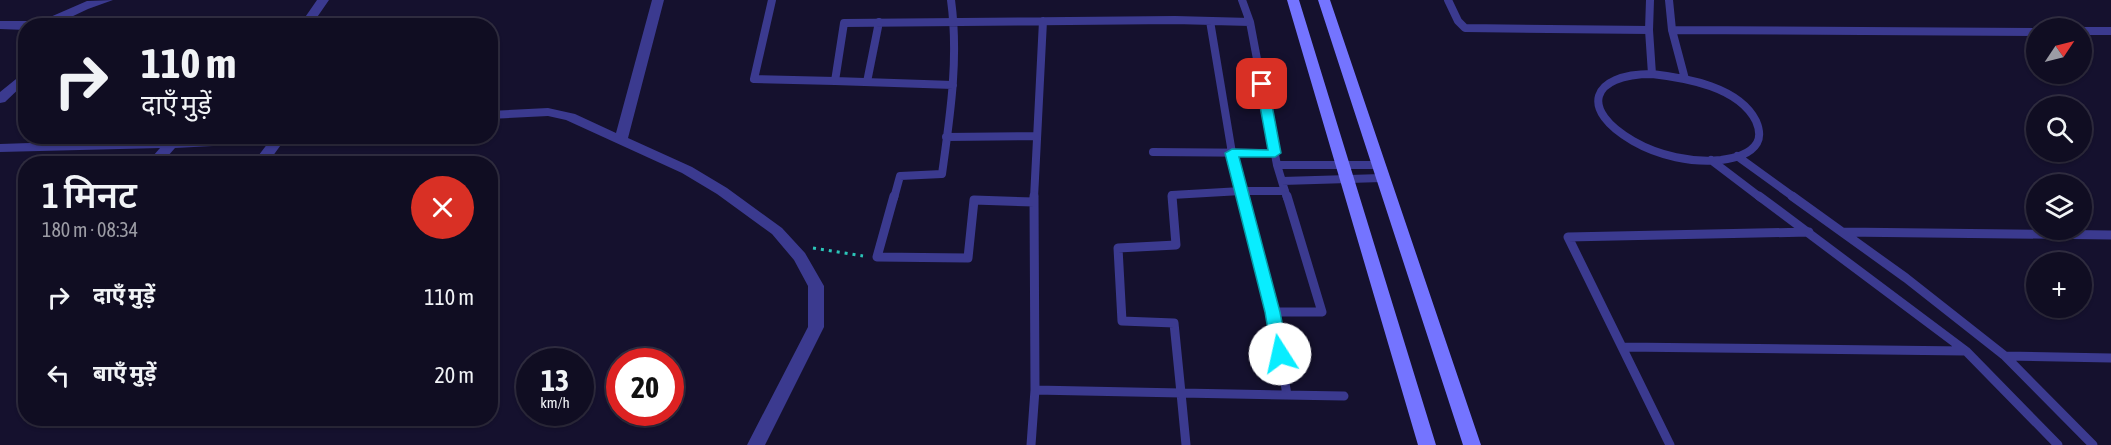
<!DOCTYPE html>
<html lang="hi">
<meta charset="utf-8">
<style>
body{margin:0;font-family:"Asap Condensed","Noto Sans Devanagari",sans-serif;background:#1e1b2f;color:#f1f3f6;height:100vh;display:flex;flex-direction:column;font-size:22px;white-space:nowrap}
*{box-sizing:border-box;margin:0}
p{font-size:20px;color:#9c9ca5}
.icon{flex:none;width:33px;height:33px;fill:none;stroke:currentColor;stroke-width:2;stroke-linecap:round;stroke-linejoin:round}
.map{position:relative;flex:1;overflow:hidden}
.panel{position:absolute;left:18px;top:156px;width:480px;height:270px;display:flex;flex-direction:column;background:#100d22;border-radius:24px;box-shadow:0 2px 4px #0004,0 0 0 2px #302d40}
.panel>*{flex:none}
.hud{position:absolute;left:18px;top:18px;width:480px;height:126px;border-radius:24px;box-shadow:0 2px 4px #0004,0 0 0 2px #302d40;background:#100d22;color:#f1f3f6;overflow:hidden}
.needle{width:39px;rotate:55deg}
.tools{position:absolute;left:2026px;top:18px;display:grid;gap:12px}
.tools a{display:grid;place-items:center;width:66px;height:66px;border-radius:50%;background:#100d22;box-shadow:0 2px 4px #0004,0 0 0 2px #302d40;font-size:30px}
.speed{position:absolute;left:516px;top:348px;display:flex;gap:12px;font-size:30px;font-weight:700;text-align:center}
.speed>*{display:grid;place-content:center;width:78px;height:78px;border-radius:50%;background:#100d22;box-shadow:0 2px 4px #0004,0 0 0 2px #302d40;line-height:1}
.speed small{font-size:15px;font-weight:400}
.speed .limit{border:9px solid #d22;background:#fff;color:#111}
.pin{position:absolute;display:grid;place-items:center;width:51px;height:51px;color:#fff;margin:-26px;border-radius:12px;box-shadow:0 3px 9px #0006}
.me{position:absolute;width:66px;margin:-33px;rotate:350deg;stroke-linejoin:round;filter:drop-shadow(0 0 4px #0008)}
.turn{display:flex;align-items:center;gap:21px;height:126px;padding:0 24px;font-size:27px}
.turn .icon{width:78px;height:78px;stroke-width:2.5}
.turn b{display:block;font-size:42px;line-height:51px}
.round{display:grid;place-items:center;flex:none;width:63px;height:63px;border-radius:32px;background:#1e1b2f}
.overview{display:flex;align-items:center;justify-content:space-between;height:102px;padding:0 24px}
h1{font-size:36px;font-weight:600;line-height:45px}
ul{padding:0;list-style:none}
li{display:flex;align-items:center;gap:18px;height:78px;padding:0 24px}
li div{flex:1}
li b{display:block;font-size:22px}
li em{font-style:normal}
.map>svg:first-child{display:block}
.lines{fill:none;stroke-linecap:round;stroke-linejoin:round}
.path{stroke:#2bc5b8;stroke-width:3;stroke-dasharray:3 5;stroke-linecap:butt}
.lane-far1{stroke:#3b3a8f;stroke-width:8}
.lane{stroke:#3b3a8f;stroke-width:9}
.street{fill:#3b3a8f;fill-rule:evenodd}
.secondary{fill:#7474ff;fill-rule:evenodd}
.route{fill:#09edff;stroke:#069aa6;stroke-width:1.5}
</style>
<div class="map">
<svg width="2111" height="445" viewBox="0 0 2111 445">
<rect width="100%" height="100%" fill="#15112e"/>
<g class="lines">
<path class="path" d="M813,248L863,256"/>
<path class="lane-far1" d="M772,0L754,79L835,81
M1242,0L1250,22
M1448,0L1458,21L1465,28L1649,30
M1650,0L1649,30L1652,74
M1669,0L1672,30L1685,79
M1210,21L1232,153L1241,191H1285
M1672,30L2037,32
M2082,31H2111
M1652,74C1687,78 1739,87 1756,121C1759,128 1761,136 1757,143C1750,155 1734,158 1721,160C1692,163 1659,156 1633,141C1579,110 1590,74 1652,74Z
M867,82L879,22
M953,85L835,81L844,23L1175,20L1250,22L1277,165L1287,198
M946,137L1037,136
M1153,152L1274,153
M1737,156L1795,198
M1711,160L1761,198
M1277,165H1377
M1282,181L1382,178
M894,198L900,176L942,174C950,116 959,59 951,0
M1034,198L1043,21
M1172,198V195L1241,191L1243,198"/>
<path class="lane" d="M894,196L877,257L968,258L974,200L1034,202
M1242,196L1273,312
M1287,196L1322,312H1273L1287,395
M1759,196L1966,351L2058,445
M1792,196L1906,278L2005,356L2093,445
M1843,232L2111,235
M1623,347L1965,351
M2005,356L2111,358
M1035,390L1181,393L1174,323L1122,321L1118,248L1176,245L1172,196
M1031,445L1035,390L1034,196
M1186,445L1181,393L1344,396
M1670,445L1568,237L1809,232"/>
<path class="street" d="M113,0L88,9L52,26H26V30L0,29V21H41L87,1Z
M317,0H329L311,26H299Z
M652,0H664L628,138L692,167L727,188L782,228L805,253L824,286V327L765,445H747L808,327V286L794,260L772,234L717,194L682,173L566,120L548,116L490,119V111L548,108L575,114L616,133Z
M26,71V82L5,102L0,103V92Z
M241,136H319L313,140L283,142L267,164H252L268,143L175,148L161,164H146L160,148L0,152V144Z"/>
<path class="secondary" d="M1287,0H1299L1436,445H1418Z
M1318,0H1330L1481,445H1463Z"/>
</g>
<path class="route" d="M1262,81L1268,84L1281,153L1275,157H1239L1280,312L1288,354L1286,358H1275L1272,354L1265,312L1225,153L1232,149L1268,150L1256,84Z"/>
</svg>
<div class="tools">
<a><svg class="needle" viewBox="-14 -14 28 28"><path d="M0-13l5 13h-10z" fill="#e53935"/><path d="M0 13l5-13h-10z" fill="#9c9ca5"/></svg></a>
<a><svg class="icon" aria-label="search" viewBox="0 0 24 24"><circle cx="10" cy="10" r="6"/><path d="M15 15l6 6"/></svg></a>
<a><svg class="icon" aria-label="layers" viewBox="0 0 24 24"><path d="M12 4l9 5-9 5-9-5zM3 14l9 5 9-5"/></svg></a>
<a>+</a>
</div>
<div class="speed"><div>13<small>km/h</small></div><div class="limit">20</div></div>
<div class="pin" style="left:1262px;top:84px;background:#d93025"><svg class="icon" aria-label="arrive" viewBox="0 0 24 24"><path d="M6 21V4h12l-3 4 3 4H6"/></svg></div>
<svg class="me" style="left:1280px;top:354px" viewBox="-20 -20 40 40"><circle r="19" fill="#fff"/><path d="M0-13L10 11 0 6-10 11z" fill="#09edff"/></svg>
<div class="hud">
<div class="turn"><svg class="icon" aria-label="right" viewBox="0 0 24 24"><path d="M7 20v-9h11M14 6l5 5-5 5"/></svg><div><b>110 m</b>दाएँ मुड़ें</div></div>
</div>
<section class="panel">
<div class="overview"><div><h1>1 मिनट</h1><p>180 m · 08:34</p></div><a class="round" style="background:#d93025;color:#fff"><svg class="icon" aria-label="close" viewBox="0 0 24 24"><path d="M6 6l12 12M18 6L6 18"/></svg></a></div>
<ul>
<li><svg class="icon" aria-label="right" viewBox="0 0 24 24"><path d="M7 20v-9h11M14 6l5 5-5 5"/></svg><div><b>दाएँ मुड़ें</b></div><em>110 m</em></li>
<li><svg class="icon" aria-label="left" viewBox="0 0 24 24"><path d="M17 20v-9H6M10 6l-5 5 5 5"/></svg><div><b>बाएँ मुड़ें</b></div><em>20 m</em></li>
</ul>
</section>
</div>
